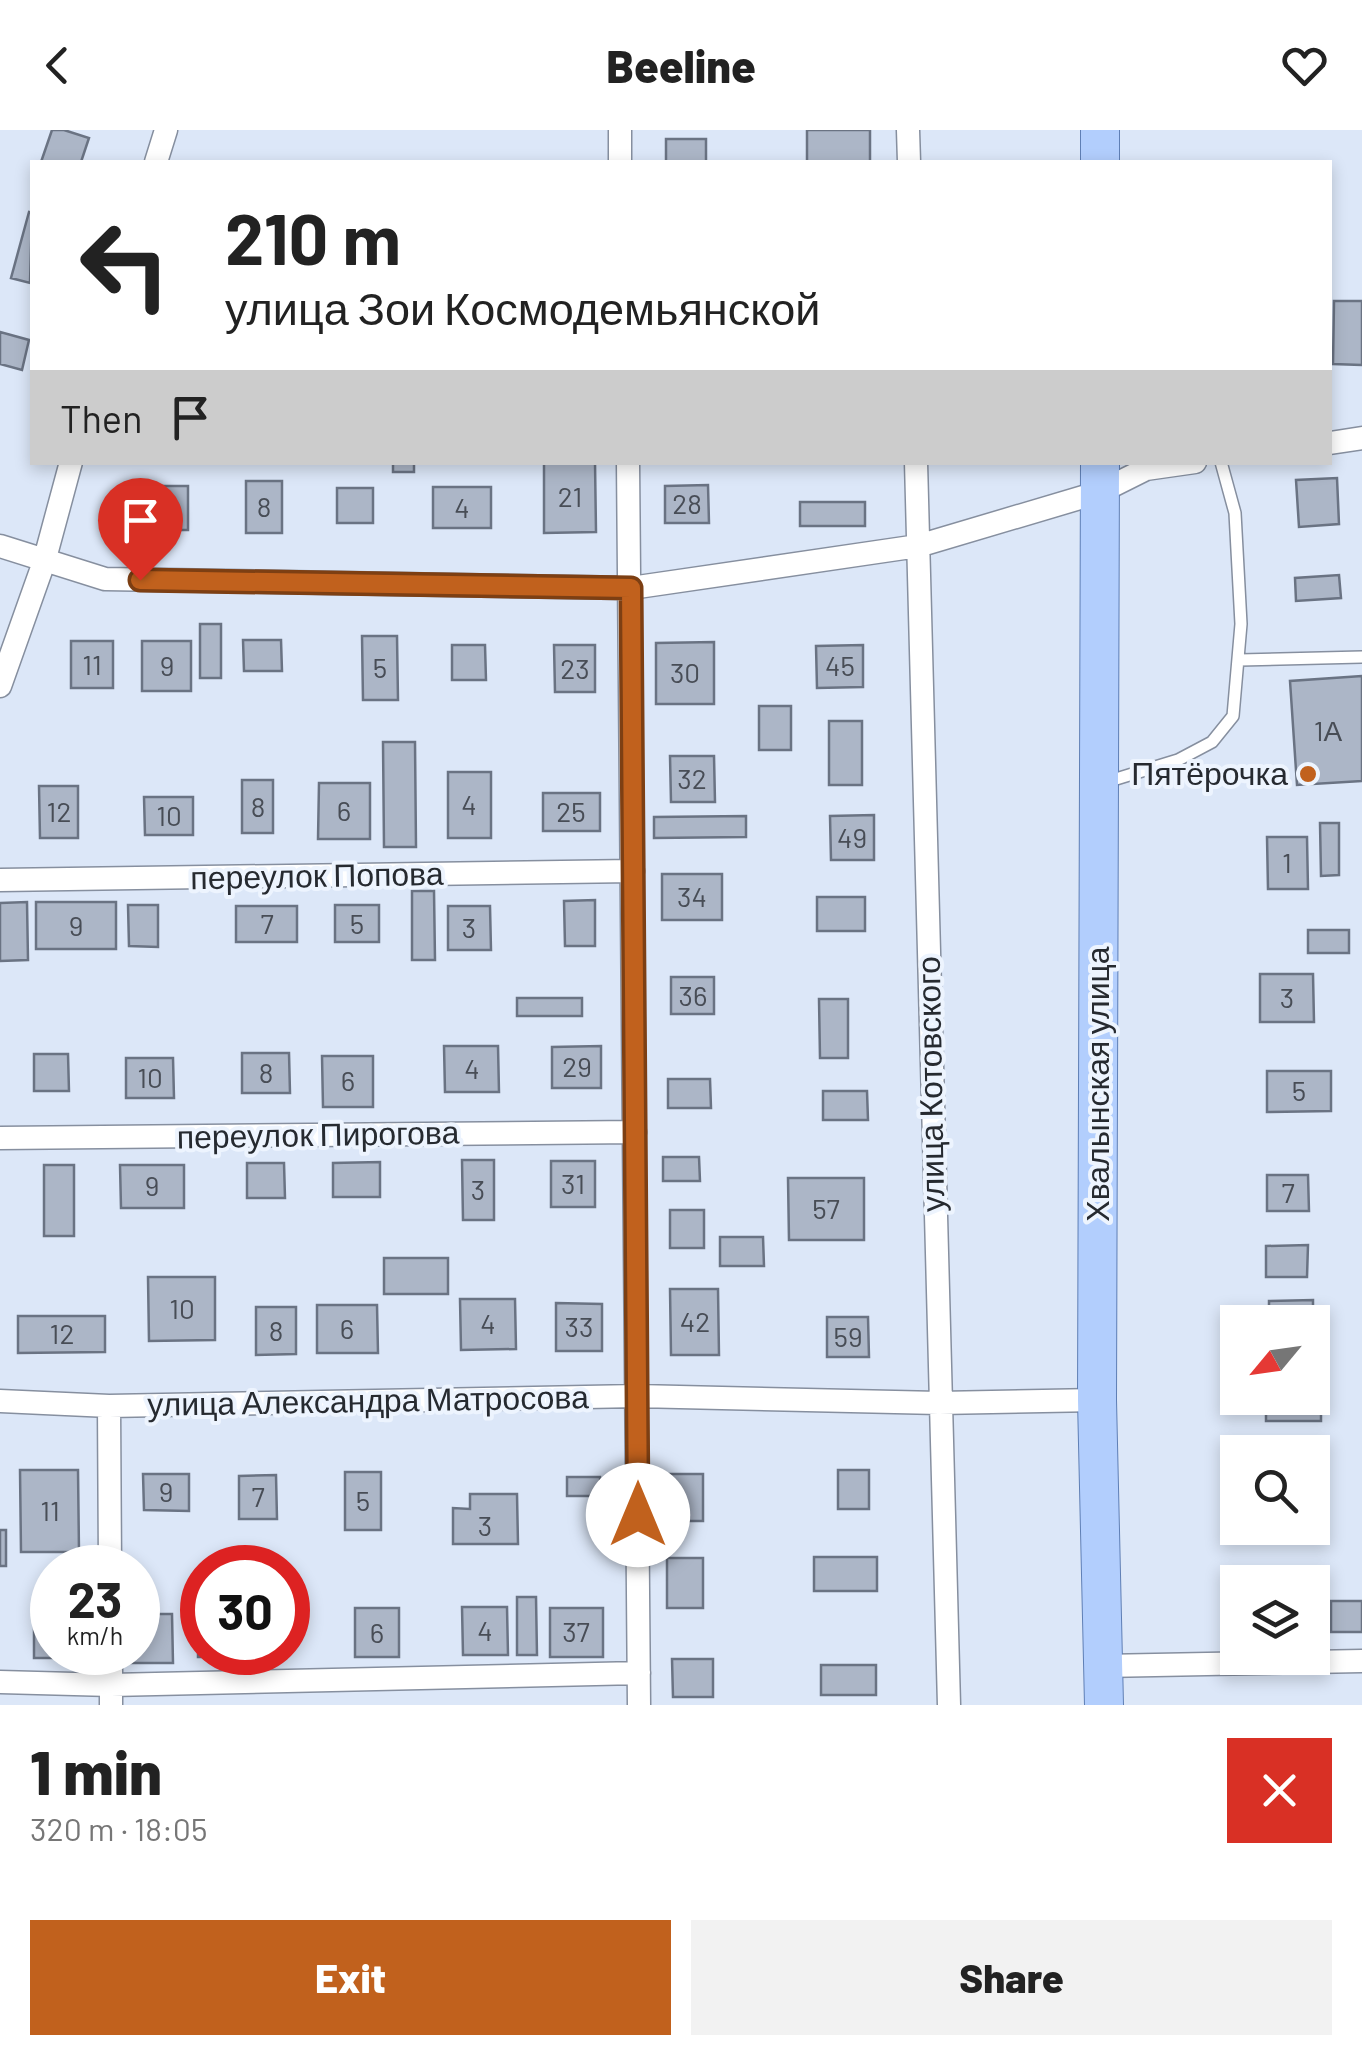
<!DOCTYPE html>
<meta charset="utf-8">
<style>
body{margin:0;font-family:Barlow,sans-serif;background:#f2f2f2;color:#222;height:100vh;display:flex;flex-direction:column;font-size:38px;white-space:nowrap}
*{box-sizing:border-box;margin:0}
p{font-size:32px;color:#767676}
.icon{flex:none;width:55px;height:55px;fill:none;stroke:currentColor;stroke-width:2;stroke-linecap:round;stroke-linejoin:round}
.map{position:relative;height:1575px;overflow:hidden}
.details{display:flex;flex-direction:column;background:#fff;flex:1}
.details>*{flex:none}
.top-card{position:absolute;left:30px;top:30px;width:1302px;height:305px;border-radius:0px;box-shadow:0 5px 15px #0003;background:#fff;color:#222;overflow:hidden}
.needle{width:65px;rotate:241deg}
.fabs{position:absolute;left:1220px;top:1175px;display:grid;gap:20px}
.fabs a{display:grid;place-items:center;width:110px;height:110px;border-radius:0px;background:#fff;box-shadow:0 5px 15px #0003;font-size:50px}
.speed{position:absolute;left:30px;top:1415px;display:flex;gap:20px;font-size:50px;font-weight:700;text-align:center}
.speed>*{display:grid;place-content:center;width:130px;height:130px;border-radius:50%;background:#fff;box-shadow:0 5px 15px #0003;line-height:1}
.speed small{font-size:25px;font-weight:400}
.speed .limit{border:15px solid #d22;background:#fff;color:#111}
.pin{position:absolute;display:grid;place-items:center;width:85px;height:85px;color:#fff;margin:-102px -42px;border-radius:50% 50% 50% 0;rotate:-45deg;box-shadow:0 0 10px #0007}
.pin .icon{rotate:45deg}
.me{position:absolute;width:110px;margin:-55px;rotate:0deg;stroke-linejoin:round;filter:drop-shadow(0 0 8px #0008)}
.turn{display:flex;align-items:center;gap:35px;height:210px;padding:0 30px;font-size:45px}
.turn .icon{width:130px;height:130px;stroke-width:2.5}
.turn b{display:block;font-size:70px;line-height:85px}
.then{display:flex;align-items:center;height:95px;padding:0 30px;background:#0003;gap:20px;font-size:38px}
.round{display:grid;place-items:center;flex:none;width:105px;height:105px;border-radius:0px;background:#f2f2f2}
.overview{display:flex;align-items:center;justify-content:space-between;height:170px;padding:0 30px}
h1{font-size:60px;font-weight:800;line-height:75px}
.cta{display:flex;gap:20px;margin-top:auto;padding:20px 30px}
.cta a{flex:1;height:115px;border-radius:0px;background:#c1611d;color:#fff;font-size:40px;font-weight:800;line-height:115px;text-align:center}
.cta a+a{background:#f2f2f2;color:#222}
header{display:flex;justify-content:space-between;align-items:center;height:130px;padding:0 30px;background:#fff;font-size:45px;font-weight:800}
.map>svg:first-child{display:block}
.building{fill:#acb6c7;stroke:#6a7383;stroke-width:2.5}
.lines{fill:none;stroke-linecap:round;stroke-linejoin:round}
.lane-casing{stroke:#868f9f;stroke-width:14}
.street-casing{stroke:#868f9f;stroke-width:25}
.primary-casing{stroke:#5f7fb5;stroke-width:40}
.lane{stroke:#fff;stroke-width:11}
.street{stroke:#fff;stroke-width:22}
.primary{stroke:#b2cefd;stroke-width:38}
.route-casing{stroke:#7d3f13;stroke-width:25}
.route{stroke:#c1611d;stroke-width:18}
.poi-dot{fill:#c1611d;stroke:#edf4fe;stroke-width:4}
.labels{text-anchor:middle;stroke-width:8;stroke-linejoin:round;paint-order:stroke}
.number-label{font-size:28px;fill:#484d56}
.poi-label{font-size:32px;fill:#262a30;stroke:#edf4fe;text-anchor:end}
.street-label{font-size:32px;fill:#262a30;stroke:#edf4fe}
</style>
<header><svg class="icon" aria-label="back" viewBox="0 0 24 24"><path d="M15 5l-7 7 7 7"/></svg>Beeline<svg class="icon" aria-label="heart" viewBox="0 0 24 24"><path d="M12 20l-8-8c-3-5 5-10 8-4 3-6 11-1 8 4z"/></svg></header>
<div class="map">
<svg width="1362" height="1575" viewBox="0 0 1362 1575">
<rect width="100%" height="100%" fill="#dce7f8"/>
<path class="building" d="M52,0H64L89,8L81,32H41Z
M807,0H870V32H807Z
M666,9H706V32H666Z
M29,82L32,83L30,153L11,148Z
M1334,171H1362V235L1333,234Z
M0,202L29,210L22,240L0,234Z
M393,332H414V342H393Z
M544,332H595L596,402L544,403Z
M1337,348L1339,394L1299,397L1296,350Z
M246,351H282V403H246Z
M708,355L709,393H665V356Z
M160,356H188V400H160Z
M433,357H491V398H433Z
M337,358H373V393H337Z
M800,372H865V396H800Z
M1339,445L1341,468L1296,471L1295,448Z
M200,494H221V548H200Z
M362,506H397L398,570H363Z
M243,510H281L282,541H244Z
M71,511H113V558H71Z
M142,511H191V561H142Z
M714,512V574H656V513Z
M452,515H485L486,550H452Z
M554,515H595V562H555Z
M863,515V557L817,558L816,516Z
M1362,546V651L1297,655L1290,551Z
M759,576H791V620H759Z
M829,591H862V655H829Z
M383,612H415L416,717H384Z
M670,626H714L715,672H671Z
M448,642H491V708H448Z
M242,650H273V703H242Z
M319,653H370V709H318Z
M39,656H78V708H40Z
M543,663H600V701H543Z
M144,667H193V705H145Z
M874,685V730H831L830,686Z
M746,686V707L654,708V687Z
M1320,693H1339V745L1321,746Z
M1267,707H1307L1308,759H1268Z
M662,744H722V790H662Z
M412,761H434L435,830H412Z
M817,767H865V801H817Z
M595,770V816H565L564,771Z
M27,772L28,830L0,831V773Z
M36,772H116V819H36Z
M128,775H158V817L129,816Z
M335,775H379V812H335Z
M236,776H297V812H236Z
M448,776H490L491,820H448Z
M1308,800H1349V823H1308Z
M1260,844H1313L1314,892H1260Z
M671,847H714V884H671Z
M517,868H582V886H517Z
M819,869H848V928H820Z
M444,916H498L499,962H445Z
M601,916V958H552V917Z
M242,923H289L290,963H242Z
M34,924H68L69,961H34Z
M322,926H373V977H323Z
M126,928H173L174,968H126Z
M1267,941H1331V981L1267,982Z
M668,949H710L711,978H668Z
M823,961H867L868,990H823Z
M663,1027H699L700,1051H663Z
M462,1030H494V1090H463Z
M551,1031H595V1077H551Z
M380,1032V1067H333V1033Z
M247,1033H284L285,1068H247Z
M44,1035H74V1106H44Z
M120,1035H184V1078H121Z
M1267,1045H1308L1309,1081H1267Z
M788,1048H864V1110H789Z
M670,1080H704V1118H670Z
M720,1107H763L764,1136H720Z
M1308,1115L1307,1147H1266V1116Z
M384,1128H448V1164H384Z
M148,1147H215V1210L149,1211Z
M670,1159H718L719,1225H671Z
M460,1169H515L516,1219L461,1220Z
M1313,1170V1190H1269V1171Z
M556,1173L602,1174V1221H556Z
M317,1175H377L378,1223H317Z
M256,1177H296V1224L256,1225Z
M18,1186H105V1222L18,1223Z
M827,1187H868L869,1227H827Z
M1312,1201H1321V1291H1266V1268H1312Z
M20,1340H78L79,1422H21Z
M838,1340H869V1379H838Z
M345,1342H381V1400H345Z
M143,1344H189V1381L144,1380Z
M665,1344H703V1391H666Z
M276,1345L277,1389H239V1346Z
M567,1347H600L601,1366H567Z
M470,1364H517L518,1414H453V1378L470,1379Z
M0,1400H6V1436H0Z
M814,1427H877V1461H814Z
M667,1428H703V1478H667Z
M517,1467H536L537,1525H517Z
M1331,1471H1362V1502H1331Z
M462,1477H507L508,1525H463Z
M355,1478H399V1527H355Z
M550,1478H603V1527H550Z
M138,1484H172L173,1533H127V1522H138Z
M34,1486H52V1522H74V1528H34Z
M198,1503H202V1522H224V1527H198Z
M236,1522H286V1528H236Z
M672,1529H713V1567H673Z
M821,1535H876V1565H821Z"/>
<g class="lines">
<g class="lane-casing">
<path id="lane" d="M1240,530L1362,527
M1103,653L1178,630L1212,612L1233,586L1241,494L1235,383L1221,332"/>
</g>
<g class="street-casing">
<path id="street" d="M620,0V32
M908,0L909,32
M156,32L166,0
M1330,313L1362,308
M628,332L639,1575
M916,332L949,1575
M0,416L105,449L631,458L918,416L1100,362L1146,339L1195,332
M0,556L44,432L71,332
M0,750L633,741
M0,1008L635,1002
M0,1271L109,1276L637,1266L939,1273L1097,1270
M109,1276L110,1438
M111,1522V1575
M1103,1536L1362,1531
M0,1552L111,1555L639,1543"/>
</g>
<g class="primary-casing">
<path id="primary" d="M1100,0V32
M1100,332L1097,1270L1104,1575"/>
</g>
<use href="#lane" class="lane"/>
<use href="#street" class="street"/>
<use href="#primary" class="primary"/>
</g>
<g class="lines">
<g class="route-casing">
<path id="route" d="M140,450L631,458L638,1385"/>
</g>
<use href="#route" class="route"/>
</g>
<circle class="poi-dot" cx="1308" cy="644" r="10"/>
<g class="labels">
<g class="number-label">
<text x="570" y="377">21</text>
<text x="687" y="384">28</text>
<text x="264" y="387">8</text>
<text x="462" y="388">4</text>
<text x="92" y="545">11</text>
<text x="167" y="546">9</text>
<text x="840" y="546">45</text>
<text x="380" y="548">5</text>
<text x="575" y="549">23</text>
<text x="685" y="553">30</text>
<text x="1328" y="611">1А</text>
<text x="692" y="659">32</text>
<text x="469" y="685">4</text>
<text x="258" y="687">8</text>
<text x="344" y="691">6</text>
<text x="59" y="692">12</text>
<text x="571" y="692">25</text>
<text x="169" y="696">10</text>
<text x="852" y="718">49</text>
<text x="1287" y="743">1</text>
<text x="692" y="777">34</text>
<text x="267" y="804">7</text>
<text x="357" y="804">5</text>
<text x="76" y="806">9</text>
<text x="469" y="808">3</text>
<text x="693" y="876">36</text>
<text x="1287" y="878">3</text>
<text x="577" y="947">29</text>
<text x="472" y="949">4</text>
<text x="266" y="953">8</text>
<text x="150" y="958">10</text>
<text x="348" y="961">6</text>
<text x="1299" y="971">5</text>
<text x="573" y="1064">31</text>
<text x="152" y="1066">9</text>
<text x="478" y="1070">3</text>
<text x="1288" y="1073">7</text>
<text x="826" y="1089">57</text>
<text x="182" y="1189">10</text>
<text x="695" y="1202">42</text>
<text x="488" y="1204">4</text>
<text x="579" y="1207">33</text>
<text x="347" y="1209">6</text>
<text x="276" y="1211">8</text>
<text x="62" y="1214">12</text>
<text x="848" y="1217">59</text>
<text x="166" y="1372">9</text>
<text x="258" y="1377">7</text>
<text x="363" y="1381">5</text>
<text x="50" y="1391">11</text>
<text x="485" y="1406">3</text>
<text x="485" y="1511">4</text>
<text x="576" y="1512">37</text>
<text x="377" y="1513">6</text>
</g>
<g class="poi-label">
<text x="1288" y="655">Пятёрочка</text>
</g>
<g class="street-label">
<text transform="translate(317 746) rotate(-1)" y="11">переулок Попова</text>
<text transform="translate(931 954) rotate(-91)" y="11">улица Котовского</text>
<text transform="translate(1098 954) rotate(-90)" y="11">Хвалынская улица</text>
<text transform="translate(318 1005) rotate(-1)" y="11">переулок Пирогова</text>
<text transform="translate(368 1271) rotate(-1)" y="11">улица Александра Матросова</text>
</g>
</g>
</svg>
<div class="fabs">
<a><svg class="needle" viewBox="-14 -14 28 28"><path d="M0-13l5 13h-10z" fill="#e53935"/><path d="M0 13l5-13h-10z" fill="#767676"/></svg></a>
<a><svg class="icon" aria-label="search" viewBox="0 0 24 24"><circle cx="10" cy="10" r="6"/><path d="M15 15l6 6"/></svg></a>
<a><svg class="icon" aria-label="layers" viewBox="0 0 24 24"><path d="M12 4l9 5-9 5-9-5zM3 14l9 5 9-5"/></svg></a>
</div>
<div class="speed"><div>23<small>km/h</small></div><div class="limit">30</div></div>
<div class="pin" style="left:140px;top:450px;background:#d93025"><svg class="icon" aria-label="arrive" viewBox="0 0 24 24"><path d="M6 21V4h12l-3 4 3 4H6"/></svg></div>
<svg class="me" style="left:638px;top:1385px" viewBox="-20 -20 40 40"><circle r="19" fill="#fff"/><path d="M0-13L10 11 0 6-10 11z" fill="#c1611d"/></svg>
<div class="top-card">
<div class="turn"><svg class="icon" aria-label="left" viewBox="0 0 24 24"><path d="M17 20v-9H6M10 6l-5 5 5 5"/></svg><div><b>210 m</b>улица Зои Космодемьянской</div></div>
<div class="then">Then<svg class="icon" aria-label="arrive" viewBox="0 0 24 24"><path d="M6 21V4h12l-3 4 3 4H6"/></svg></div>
</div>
</div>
<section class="details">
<div class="overview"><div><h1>1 min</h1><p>320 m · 18:05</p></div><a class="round" style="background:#d93025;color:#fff"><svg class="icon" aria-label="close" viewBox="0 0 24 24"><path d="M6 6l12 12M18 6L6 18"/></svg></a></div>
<div class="cta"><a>Exit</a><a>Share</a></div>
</section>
